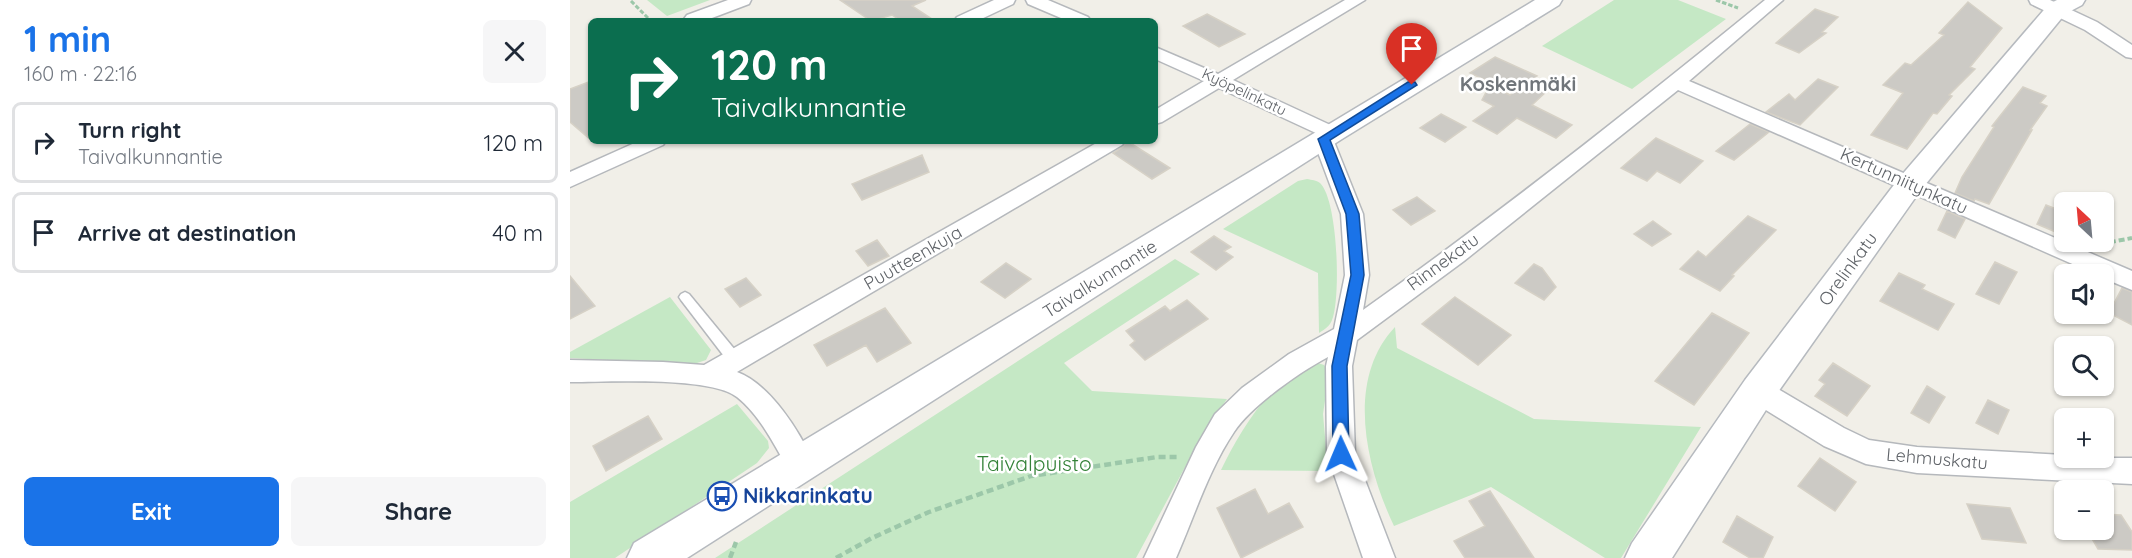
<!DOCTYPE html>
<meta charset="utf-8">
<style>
body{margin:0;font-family:Quicksand,sans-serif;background:#f6f6f7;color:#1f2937;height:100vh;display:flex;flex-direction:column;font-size:22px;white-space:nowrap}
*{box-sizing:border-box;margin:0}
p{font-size:20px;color:#747a83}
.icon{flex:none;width:33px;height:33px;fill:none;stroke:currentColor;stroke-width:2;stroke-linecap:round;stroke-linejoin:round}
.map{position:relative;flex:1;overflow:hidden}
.drawer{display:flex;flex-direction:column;background:#fff;width:570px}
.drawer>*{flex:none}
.top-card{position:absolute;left:18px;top:18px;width:570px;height:126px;border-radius:9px;box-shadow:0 2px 4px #0004;background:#0b6e4f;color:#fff;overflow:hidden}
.needle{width:39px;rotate:334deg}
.tools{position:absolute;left:1484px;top:192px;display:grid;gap:12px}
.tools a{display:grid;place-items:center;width:60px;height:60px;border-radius:9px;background:#fff;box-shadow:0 2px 4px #0004;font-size:30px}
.pin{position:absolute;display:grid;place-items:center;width:51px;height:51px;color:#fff;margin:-62px -26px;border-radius:50% 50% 50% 0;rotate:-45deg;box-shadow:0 0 6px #0007}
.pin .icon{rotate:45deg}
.me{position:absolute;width:66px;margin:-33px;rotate:359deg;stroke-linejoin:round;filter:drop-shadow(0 0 4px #0008)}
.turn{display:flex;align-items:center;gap:21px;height:126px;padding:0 24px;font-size:27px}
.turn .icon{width:78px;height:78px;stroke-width:2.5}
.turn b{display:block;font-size:42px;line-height:51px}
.round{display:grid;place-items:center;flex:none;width:63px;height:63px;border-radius:9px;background:#f6f6f7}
.head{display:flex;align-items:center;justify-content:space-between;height:102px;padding:0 24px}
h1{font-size:36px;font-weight:800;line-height:45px;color:#1a73e8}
.cta{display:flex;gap:12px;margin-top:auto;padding:12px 24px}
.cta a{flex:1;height:69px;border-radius:9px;background:#1a73e8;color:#fff;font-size:24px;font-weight:800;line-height:69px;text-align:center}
.cta a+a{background:#f6f6f7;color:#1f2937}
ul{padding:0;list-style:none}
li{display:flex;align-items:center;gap:18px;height:81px;margin:0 12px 9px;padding:0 12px;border:3px solid #e0e1e3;border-radius:9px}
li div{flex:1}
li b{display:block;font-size:22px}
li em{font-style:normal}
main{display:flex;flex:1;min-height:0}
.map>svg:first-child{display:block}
.green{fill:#c5e8c5}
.building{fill:#cccac5;stroke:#d6d1c6;stroke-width:1.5}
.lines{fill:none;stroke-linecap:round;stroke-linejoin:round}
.lane-casing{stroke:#b5b8bc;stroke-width:3}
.street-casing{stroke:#b5b8bc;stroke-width:3}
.secondary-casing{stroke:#b6babf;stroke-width:3}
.path-far2{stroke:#9cc7a9;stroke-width:3;stroke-dasharray:4.5 2;stroke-linecap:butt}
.path-far1{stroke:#9cc7a9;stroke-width:4;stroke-dasharray:6 3;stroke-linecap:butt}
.path{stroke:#9cc7a9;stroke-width:4.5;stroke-dasharray:7 4;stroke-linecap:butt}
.lane{fill:#fff;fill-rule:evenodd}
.street{fill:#fff;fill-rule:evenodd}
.secondary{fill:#fff;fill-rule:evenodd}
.route{fill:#1a73e8;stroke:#114b97;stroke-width:1.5}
.labels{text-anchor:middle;stroke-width:5;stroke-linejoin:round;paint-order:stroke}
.far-street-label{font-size:15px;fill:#5f6368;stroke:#fff}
.street-label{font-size:18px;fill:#5f6368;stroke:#fff}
.far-district-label{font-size:20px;font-weight:bold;fill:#70757a;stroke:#fff}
.near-park-label{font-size:21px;fill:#348238;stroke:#fff}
.near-transit-label{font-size:21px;font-weight:bold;fill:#164399;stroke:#fff;text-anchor:start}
</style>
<main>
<section class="drawer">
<div class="head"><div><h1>1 min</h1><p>160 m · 22:16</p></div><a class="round"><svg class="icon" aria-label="close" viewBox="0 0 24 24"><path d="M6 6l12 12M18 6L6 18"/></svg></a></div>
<ul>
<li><svg class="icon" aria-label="right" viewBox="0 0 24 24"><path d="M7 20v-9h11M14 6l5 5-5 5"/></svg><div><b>Turn right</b><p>Taivalkunnantie</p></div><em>120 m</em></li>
<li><svg class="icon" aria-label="arrive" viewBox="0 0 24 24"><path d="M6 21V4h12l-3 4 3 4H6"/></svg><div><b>Arrive at destination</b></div><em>40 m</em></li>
</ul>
<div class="cta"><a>Exit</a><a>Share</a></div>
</section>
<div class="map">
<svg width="1562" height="558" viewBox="0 0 1562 558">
<rect width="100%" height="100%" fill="#f1efe8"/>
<path class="green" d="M77,0H140L97,16Z
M1044,0H1108L1156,19L1062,89L972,46Z
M737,179C742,180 746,180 750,183C768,200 771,298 762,320C760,326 755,329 749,333L748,273L653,229L728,181Z
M605,259L630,274L494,363L522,391L657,399L634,432L566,558H145Z
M100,297L141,350L136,360L121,365L0,358V352Z
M825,327L827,348L964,419L1131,427L1051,558H1035L921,487L824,526C796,467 775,380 825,327Z
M748,363L754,365L759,374L753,414L758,471L651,470C669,433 703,373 748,363Z
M167,404L198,441L199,448L187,463L45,558H0V502Z"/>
<path class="building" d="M270,0H356L342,6L365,21H331L322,15L301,21Z
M1398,2L1432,28L1400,67L1405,69L1379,95L1382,96L1367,114L1363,113L1337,149L1301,135L1333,93L1313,85L1335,63L1341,65L1374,35L1369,33Z
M1245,9L1268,17L1252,32L1256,33L1229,53L1206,43Z
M637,14L675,34L649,47L613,26Z
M925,57L967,76L960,82L979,89L962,105L1002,125L986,138L947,118L927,134L903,121L924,106L912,100L920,85L940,95L942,93L900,73Z
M1248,79L1268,87L1230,125L1196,112L1219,94L1225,100Z
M21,81V140L0,122V89Z
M1453,87L1476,96L1470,103L1477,106L1460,130H1462L1419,204L1405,199L1404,201L1385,193L1392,177L1424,127L1422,126Z
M871,114L896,127L875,142L850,128Z
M1180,124L1199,132L1164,160L1146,151Z
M1086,138L1133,161L1110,183L1087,171L1077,181L1051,168Z
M557,141L600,168L582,179L543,153L553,147Z
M352,155L359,172L292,200L282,184Z
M847,197L865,211L841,225L823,210Z
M1476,205L1494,212V221L1488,233L1467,224Z
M1377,211L1395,219L1385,238L1368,230Z
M1178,216L1206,230L1162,275L1164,276L1150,291L1110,269L1128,251L1136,257Z
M1083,221L1101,234L1082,246L1064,234Z
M644,236L661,247L654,251L663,257L646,270L621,252Z
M307,240L319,256L298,266L286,251Z
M1425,262L1447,272L1429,304L1406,294Z
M436,263L461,279L435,298L411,282Z
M964,264L972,268L986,287L974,300L945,283Z
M1329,273L1355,285L1352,289L1384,304L1368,330L1310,301Z
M0,276L25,306L0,319Z
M176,278L191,295L170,307L155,289Z
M1552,288L1562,292V325L1539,313Z
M885,297L941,335L908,365L852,324Z
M617,300L638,319L575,360L560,345L565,341L556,331L595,306L600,311Z
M315,308L341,343L307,362L296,345L257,366L244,345Z
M1142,313L1179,333L1124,405L1085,381Z
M1263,363L1300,386L1277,416L1245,396L1255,384L1249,380Z
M1357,386L1375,397L1359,423L1341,413Z
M1418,400L1439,410L1428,434L1406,423Z
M78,416L92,439L36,471L23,446Z
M1250,458L1286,482L1265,511L1228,486Z
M685,489L698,514L719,503L733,527L671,558L647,508Z
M920,491L964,558H895L884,541L915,526L899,501Z
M1397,504L1440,508L1456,543L1412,539Z
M1533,514L1551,515L1562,532V550L1528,549L1517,530H1533Z
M1167,516L1203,537L1193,558H1180L1153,542Z"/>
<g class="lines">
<g class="lane-casing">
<path id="lane" d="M115,292L119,294L170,356L172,360L170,364L165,365L160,364L111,300L109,297L111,294Z"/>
</g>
<g class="street-casing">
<path id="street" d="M158,0H181L179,4L134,21H116L114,19L117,15Z
M424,0H445L443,4L407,21H384L387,17Z
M456,0H478L518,17L521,21H498L458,4Z
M775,0H795L663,80L769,129L772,133L769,137L763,139L793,214L799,275L793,310C931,212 1064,107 1195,0H1213L1119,81L1562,271V290L1533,278V274H1525L1108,90L894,261L787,340L782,366L785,454L825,558H793L757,454L756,366L758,357C730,372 682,405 664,432C639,469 624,517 606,558H574L626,447L645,414L672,388L719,354L764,329L775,275L771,214L743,139L748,134L649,88L592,122L585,124V110L634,81L585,59V47L648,74Z
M1459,0H1480L1527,22L1562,45V58L1556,57L1515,30L1461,4Z
M69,141H96L93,145L0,187V172Z
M530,141H555L552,145L167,372C200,384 230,432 244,463L240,472L230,476L220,472C205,447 191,416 167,397C140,376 36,382 0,382V360L93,362L134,365Z
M1188,380L1198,383L1274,428L1299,440L1347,447L1494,455V458H1562V484L1347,473L1296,464L1254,446L1178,399L1175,391L1178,383Z"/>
</g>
<g class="secondary-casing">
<path id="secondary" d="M965,0H992L989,5L772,139L117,558H57L64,543Z
M1487,0H1515L1512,5L1495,14L1350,191L1201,402L1102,558H1055L1062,543L1175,380L1330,177L1479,4Z"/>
</g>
<path class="path-far2" d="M1146,0L1168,8
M61,1L81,21"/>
<path class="path-far1" d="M1531,244L1562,238"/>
<path class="path" d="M160,558L166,542
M266,558L302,538L359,512L461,476L587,457H609"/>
<use href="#lane" class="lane"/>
<use href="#street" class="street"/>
<use href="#secondary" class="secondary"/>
</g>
<path class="route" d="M838,82H845L847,85L760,140L789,214L794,275L777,366L779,454L777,459L771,461L765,459L763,454L762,366L781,275L776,214L748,139Z"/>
<defs>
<g id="bus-ring" transform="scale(1.5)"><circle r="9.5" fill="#fff" stroke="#1a4fb4" stroke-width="1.5"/><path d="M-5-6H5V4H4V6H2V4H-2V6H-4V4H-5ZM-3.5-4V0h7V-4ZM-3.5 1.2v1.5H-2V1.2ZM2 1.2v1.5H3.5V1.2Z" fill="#1a4fb4"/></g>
</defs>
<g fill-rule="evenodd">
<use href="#bus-ring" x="152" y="496"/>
</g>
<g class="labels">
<g class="far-street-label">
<text transform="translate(674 92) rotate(25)" y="5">Kyöpelinkatu</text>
</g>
<g class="street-label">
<text transform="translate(1334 181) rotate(24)" y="6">Kertunniitynkatu</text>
<text transform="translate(343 258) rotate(-30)" y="6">Puutteenkuja</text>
<text transform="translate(873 262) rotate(-36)" y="6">Rinnekatu</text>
<text transform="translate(1278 269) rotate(-54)" y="6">Orelinkatu</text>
<text transform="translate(530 279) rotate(-32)" y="6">Taivalkunnantie</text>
<text transform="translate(1367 459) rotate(5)" y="6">Lehmuskatu</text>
</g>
<g class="far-district-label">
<text x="948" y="91">Koskenmäki</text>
</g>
<g class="near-park-label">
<text x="464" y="471">Taivalpuisto</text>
</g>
<g class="near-transit-label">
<text x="173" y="503">Nikkarinkatu</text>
</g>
</g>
</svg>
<div class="tools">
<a><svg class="needle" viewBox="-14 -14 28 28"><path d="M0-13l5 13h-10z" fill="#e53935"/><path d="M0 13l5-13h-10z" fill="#747a83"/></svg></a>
<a><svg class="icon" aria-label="sound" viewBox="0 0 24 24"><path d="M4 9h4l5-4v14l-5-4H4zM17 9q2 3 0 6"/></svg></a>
<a><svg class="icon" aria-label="search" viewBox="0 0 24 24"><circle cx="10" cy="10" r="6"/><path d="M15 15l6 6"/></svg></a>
<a>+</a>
<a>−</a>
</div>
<div class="pin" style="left:842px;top:85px;background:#d93025"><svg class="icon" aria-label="arrive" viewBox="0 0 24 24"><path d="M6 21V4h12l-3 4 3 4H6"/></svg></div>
<svg class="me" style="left:771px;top:454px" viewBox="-20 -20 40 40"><path d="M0-17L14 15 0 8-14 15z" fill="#1a73e8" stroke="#fff" stroke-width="4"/></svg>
<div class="top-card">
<div class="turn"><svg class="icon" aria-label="right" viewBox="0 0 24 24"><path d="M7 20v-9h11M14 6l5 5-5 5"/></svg><div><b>120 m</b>Taivalkunnantie</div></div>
</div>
</div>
</main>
